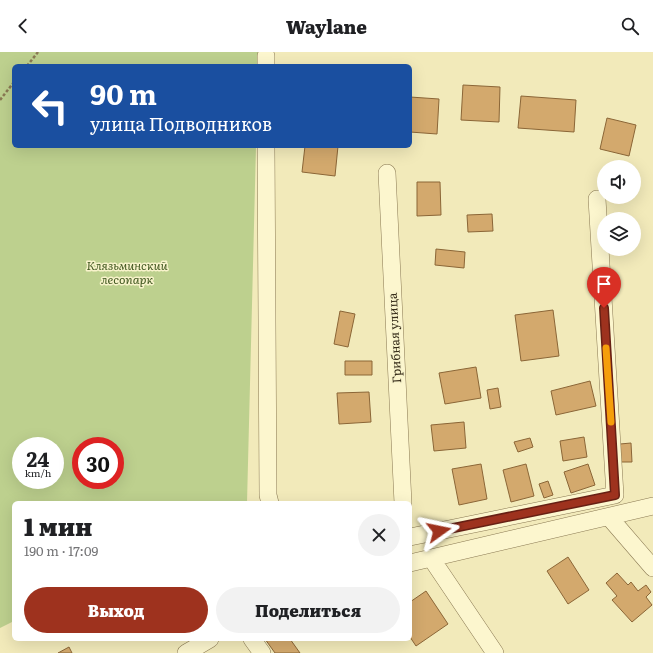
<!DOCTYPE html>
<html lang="ru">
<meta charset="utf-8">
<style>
body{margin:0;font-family:Literata,serif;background:#f2f2f2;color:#202124;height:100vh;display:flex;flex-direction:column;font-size:15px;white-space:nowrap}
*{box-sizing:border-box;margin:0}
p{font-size:13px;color:#757577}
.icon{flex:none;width:22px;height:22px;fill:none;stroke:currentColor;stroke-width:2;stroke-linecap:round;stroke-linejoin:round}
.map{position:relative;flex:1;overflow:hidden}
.panel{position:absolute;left:12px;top:449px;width:400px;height:140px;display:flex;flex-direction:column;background:#fff;border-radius:6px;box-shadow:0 4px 16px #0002}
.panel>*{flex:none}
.hud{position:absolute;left:12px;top:12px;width:400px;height:84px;border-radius:6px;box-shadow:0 4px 16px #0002;background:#1a4fa0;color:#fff;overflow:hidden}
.tools{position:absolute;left:597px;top:108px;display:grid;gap:8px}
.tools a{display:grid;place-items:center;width:44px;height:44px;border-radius:50%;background:#fff;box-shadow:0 4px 16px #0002;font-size:20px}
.speed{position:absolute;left:12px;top:385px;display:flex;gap:8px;font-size:20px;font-weight:700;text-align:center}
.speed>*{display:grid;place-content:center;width:52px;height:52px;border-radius:50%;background:#fff;box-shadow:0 4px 16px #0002;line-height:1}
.speed small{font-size:10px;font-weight:400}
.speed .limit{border:6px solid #d22;background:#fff;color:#111}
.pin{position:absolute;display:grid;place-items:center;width:34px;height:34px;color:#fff;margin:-41px -17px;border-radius:50% 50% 50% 0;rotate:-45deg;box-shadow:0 0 4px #0007}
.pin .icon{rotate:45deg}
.me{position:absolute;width:44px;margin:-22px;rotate:78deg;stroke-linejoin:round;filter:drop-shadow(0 0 3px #0008)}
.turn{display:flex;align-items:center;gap:14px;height:84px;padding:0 12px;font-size:18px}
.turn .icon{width:52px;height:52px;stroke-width:2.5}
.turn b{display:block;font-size:28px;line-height:34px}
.round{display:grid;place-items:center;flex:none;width:42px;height:42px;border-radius:21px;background:#f2f2f2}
.summary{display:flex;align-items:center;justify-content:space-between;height:68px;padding:0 12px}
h1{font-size:24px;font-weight:800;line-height:30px}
.button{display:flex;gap:8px;margin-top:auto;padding:8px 12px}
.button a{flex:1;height:46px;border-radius:24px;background:#9e321e;color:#fff;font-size:16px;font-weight:800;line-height:46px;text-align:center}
.button a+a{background:#f2f2f2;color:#202124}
header{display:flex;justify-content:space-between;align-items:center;height:52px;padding:0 12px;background:#fff;font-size:18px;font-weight:800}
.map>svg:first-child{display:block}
.green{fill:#bdd08e;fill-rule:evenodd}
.building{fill:#d3a96d;stroke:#8b6637}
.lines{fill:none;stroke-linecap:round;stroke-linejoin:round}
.minor-casing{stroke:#8a7953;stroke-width:18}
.path{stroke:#8a7953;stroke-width:2.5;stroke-dasharray:3 2;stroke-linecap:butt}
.minor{stroke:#fcf6ce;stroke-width:17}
.route-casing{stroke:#672014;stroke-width:10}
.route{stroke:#9e321e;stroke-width:7}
.slow{stroke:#f59e0b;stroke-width:7}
.labels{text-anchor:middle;stroke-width:3;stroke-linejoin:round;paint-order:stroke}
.park-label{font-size:12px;font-style:italic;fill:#3f561e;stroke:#f8f3cb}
.street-label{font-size:12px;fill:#372d1a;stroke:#f8f3cb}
</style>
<header><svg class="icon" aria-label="back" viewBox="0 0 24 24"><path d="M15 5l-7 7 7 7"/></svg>Waylane<svg class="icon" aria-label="search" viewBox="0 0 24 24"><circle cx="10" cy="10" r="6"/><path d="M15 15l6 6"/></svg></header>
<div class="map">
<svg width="653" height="601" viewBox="0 0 653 601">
<rect width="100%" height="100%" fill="#f2eaba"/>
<path class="green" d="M0,0H259V14H14V94H256L247,451H14V569L0,576ZM21,394H55V428H21ZM81,394H115V428H81Z"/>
<path class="building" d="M463,33L500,35L499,70L461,68Z
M521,44L576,48L574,80L518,76Z
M410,45L439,47L437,82L410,80Z
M607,66L636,73L629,104L600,97Z
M305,94H338L335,124L302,120Z
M417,130H440L441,163L417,164Z
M492,162L493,179L468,180L467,163Z
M436,197L465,200L464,216L435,213Z
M553,258L559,304L521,309L515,263Z
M340,259L355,262L348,295L334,292Z
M345,309H372V323H345Z
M476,315L481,346L445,352L439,321Z
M590,329L596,354L556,363L551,339Z
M498,336L501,355L490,357L487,338Z
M369,340L371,370L339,372L337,341Z
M464,370L466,396L434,399L431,373Z
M584,385L587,405L563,409L560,389Z
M530,386L533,395L518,400L514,390Z
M631,391L632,410H620V392Z
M481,412L487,447L459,453L452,417Z
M526,412L534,444L511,450L503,418Z
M588,412L595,433L571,441L564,420Z
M548,429L553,443L544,446L539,432Z
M568,505L589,538L568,552L547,519Z
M617,521L628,533L631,530L638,539L646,533L651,540L646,545L652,553L632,570L612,548L617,544L606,531Z
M426,539L448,572L416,594L410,585V550Z
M265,587H290L300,601H275Z
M69,595L72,601H58Z"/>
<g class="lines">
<g class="minor-casing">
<path id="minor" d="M266,4V14
M266,94L268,443L270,451
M387,121L403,451
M609,465L653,516
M410,485L615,443L597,147
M431,506L495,601
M410,511L653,454
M252,587L262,601
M186,601L210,587"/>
</g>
<path class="path" d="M27,14L38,0
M0,48L14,30"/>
<use href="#minor" class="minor"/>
</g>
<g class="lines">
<g class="route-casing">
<path id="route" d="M439,479L615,443L604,256"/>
</g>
<use href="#route" class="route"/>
<path class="slow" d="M606,296L611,370"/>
</g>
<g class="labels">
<g class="park-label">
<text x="127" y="218">Клязьминский<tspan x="127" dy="14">лесопарк</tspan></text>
</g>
<g class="street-label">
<text transform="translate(395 286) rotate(-93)" y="4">Грибная улица</text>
</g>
</g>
</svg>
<div class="tools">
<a><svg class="icon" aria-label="sound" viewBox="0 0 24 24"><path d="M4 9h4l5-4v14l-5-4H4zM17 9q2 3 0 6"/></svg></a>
<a><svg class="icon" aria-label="layers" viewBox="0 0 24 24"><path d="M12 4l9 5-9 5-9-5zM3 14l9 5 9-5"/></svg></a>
</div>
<div class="speed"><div>24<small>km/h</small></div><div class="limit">30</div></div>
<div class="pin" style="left:604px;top:256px;background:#d93025"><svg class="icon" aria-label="arrive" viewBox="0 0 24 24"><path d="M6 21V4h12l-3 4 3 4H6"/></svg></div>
<svg class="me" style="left:439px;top:479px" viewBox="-20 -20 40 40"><path d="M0-17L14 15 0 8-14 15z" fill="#9e321e" stroke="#fff" stroke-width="4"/></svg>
<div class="hud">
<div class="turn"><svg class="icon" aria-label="left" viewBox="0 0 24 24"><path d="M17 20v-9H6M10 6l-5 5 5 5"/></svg><div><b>90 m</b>улица Подводников</div></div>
</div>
<section class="panel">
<div class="summary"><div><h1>1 мин</h1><p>190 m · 17:09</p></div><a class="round"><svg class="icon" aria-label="close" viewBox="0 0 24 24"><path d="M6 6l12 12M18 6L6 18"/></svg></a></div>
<div class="button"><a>Выход</a><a>Поделиться</a></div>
</section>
</div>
